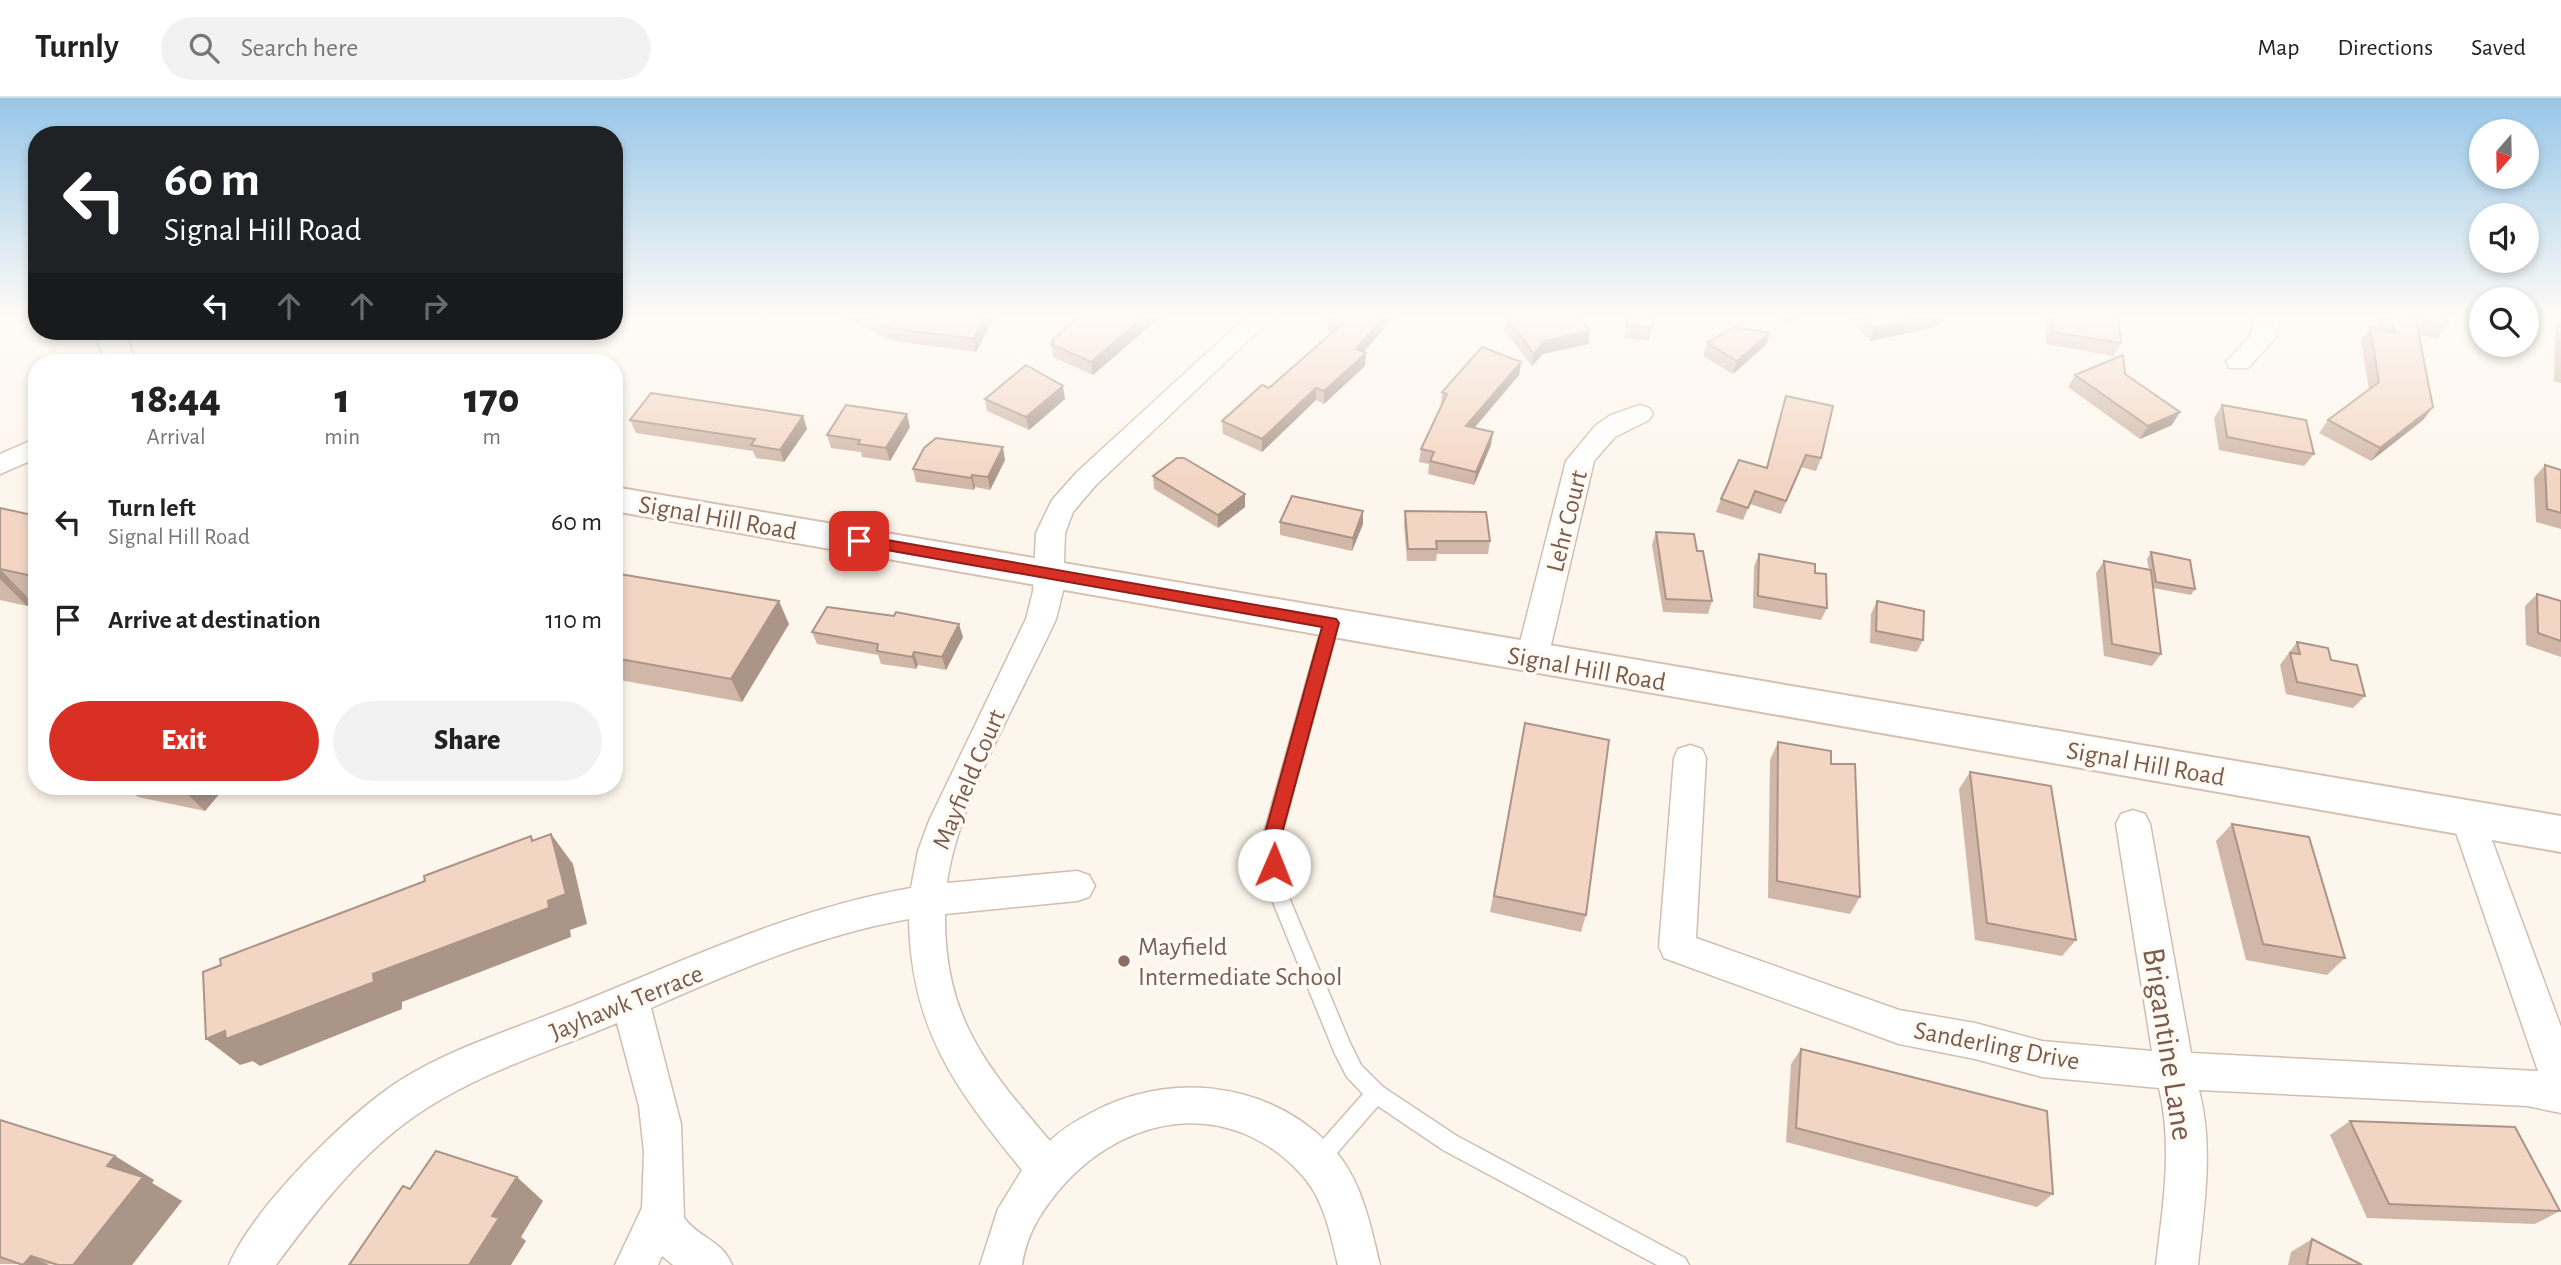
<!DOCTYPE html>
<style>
body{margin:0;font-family:"Alegreya Sans",sans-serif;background:#f2f2f2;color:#222;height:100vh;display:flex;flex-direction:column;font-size:26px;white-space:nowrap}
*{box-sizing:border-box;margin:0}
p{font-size:23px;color:#767676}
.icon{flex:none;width:38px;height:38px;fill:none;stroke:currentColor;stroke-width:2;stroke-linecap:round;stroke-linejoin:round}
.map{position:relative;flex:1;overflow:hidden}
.details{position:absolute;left:28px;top:256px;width:595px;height:441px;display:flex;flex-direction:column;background:#fff;border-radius:28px;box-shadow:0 4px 10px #0003}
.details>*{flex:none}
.guide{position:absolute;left:28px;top:28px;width:595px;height:214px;border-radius:28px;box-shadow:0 4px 10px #0003;background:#202124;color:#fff;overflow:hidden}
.needle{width:46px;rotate:200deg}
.fabs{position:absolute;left:2469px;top:21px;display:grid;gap:14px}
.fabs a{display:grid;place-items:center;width:70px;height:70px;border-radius:50%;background:#fff;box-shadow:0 4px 10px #0003;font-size:35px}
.pin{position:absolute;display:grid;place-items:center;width:60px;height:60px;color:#fff;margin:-30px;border-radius:14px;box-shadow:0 4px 10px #0006}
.me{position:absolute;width:77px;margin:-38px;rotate:1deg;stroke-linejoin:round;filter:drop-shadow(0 0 5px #0008)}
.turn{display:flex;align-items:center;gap:24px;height:147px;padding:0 21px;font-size:32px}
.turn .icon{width:91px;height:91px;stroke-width:2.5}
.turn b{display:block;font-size:49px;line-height:60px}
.lanes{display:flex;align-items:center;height:66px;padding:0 21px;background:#0003;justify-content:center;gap:35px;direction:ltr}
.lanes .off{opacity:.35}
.eta{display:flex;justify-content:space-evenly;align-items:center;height:119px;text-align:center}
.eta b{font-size:42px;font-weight:800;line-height:49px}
.button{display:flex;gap:14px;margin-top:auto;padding:14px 21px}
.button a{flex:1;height:80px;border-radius:42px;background:#d93025;color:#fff;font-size:28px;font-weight:800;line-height:80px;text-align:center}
.button a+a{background:#f2f2f2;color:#222}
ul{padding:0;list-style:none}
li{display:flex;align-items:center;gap:21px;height:98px;padding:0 21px}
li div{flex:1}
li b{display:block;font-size:26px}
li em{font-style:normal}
header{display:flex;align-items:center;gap:42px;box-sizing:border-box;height:98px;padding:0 35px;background:#fff;border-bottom:2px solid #e0e0e0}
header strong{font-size:33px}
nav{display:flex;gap:38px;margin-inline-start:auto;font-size:24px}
.search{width:490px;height:63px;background:#f2f2f2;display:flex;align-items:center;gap:18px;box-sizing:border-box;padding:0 24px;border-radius:38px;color:#767676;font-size:26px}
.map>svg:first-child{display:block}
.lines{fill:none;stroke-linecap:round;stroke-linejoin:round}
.lane-casing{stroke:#d1beb0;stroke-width:3}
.street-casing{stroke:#d1beb0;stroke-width:3}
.secondary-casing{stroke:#d6c0b0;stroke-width:4}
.lane{fill:#fff;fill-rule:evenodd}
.street{fill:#fff;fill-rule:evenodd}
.secondary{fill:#fff;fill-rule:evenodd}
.wall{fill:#d1b7a8}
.shaded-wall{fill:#aa9588}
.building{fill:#f3d5c3;stroke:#aa9588;stroke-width:2}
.route{fill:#d93025;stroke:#8d1f18;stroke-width:2}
.education-dot{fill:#8d6e63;stroke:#fffaf3;stroke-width:2.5}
.labels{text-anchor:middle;stroke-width:7;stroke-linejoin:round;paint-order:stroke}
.street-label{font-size:26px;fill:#7a5c4d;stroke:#fffaf3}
.education-label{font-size:26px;fill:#785e54;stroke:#fffaf3;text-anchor:start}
.near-street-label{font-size:32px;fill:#7a5c4d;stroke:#fffaf3}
</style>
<header>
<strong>Turnly</strong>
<div class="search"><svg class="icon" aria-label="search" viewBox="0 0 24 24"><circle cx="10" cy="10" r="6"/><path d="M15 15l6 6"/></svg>Search here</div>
<nav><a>Map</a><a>Directions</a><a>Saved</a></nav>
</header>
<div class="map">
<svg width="2561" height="1167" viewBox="0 0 2561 1167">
<rect width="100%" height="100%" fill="#fdf6ec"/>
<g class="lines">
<g class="lane-casing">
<path id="lane" d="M1331,519L1339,525L1282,735L1283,767L1288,797L1350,945L1361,967L1383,989L1457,1038L1685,1160L1689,1167H1657L1443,1052L1378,1008L1324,1070L1317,1073L1310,1070L1307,1063L1310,1056L1363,996L1347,979L1335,956L1270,797L1265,767L1264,735L1323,525Z"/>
</g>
<g class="street-casing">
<path id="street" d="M1246,219H1273L1096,387L1073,414L1065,435L1063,493L1056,521C1021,598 958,702 947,785L1077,773L1089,777L1095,788L1089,799L1077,803L945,816C944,920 986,968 1050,1043C1062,1031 1074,1024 1089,1016C1167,973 1264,982 1329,1046C1361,1078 1370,1125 1380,1167H1338C1330,1135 1324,1100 1300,1075C1231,1001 1132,1014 1066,1084C1044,1109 1027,1133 1022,1167H980L998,1111L1022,1072C955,990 911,932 909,821C818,837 735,873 651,910L681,1026L684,1120C700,1141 722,1142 732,1167H673L662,1158L658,1167H615L642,1110L644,1054L639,1008L617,925C554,952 486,972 427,1010C365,1049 319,1109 276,1167H229C253,1110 344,1020 396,985C448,951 509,933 566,910C680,865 789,811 911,790L918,753L929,723L1026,521L1033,493L1036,435L1052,402L1077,374Z
M2255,219H2279L2276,239L2248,270H2230L2226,264L2251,237Z
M1640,307L1649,310L1653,316L1649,322L1615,339L1594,363L1548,560L1543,568L1532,572L1521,568L1516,560L1566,363L1596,327L1611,317Z
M37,340V360L0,376V356Z
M1690,647L1702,651L1706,660L1696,840L1899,912L1975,925L2042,943L2152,953L2116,726L2121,716L2133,712L2145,716L2150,726L2191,955L2538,973L2451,720L2456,710L2468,706L2480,710L2561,929V1015L2527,1008L2199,992C2214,1050 2204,1108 2198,1167H2156C2163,1107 2173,1049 2159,990L2042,979L1975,961L1899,946L1664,860L1659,849L1674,660L1678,651Z"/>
</g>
<g class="secondary-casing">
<path id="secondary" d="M95,233H125L135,264H105Z
M614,389L2561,718V754L614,413Z"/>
</g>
<use href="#lane" class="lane"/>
<use href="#street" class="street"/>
<use href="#secondary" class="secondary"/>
</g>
<path class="wall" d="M842,219H994V220L976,254L893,243Z
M1079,219H1171L1167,223L1159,220L1093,277L1053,259L1051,246L1053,245L1052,242Z
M1329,219H1394L1364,254L1366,255L1365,268L1324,306L1316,302L1262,354L1223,336L1222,323L1269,290L1332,234L1328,233Z
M1627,219H1654L1649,243L1624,240Z
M1772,219H1798L1789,227Z
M1847,219H1942L1939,228L1870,243Z
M2045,219H2118L2121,245L2114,258L2046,246Z
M2376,219H2445L2448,227L2438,240L2419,237L2433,309L2423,322L2371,363L2319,335L2328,322L2369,292L2361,242L2370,229L2380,232Z
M2556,219H2561V285L2554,283Z
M1507,220L1590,233L1588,246L1543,256L1532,268L1505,233Z
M1770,235L1766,247L1733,276L1703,258L1707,245Z
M1521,264L1519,277L1474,330L1491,347L1474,387L1428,376L1429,366L1419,364L1421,351L1442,307H1441L1442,294Z
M2075,277L2172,327L2140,341L2068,289Z
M1786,298L1821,360L1816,373L1801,369L1781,416L1750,406L1743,422L1716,414L1721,401L1766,370Z
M985,301H1065L1029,332L987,313Z
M2222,307L2314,356L2304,368L2219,352L2214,320Z
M803,318L807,331L784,364L756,360L753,353L636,335L630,322Z
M910,329L890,363L862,359L861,354L831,350L827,337Z
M1005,362L990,392L975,389L974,392L916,384L913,371Z
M2545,367L2561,372V431L2536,424L2534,380Z
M1153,378L1245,396V409L1218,430L1154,391Z
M0,410L37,418V505L32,504L27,508L0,502Z
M1405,413L1490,443L1488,456H1437L1436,463H1407L1404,426Z
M1280,424L1363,426L1352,453L1280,437Z
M1656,434L1697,453L1712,503L1708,516L1663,514L1652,447Z
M2151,454L2195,491L2191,497L2153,490L2161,556L2152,568L2104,558L2096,475L2104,463L2149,472L2147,461Z
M1759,456L1815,475L1827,510L1821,522L1753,510L1754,469Z
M614,475L789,526L742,604L614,581Z
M2537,496L2561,503V559L2526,547L2525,508Z
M1877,503L1923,542L1917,554L1870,545L1871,516Z
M812,534L963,539L946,572L918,567L916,571L881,566L878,557L817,546Z
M2297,544L2331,562L2365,598L2353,610L2286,596L2280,567Z
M1525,625L1586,817L1581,834L1490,814Z
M1778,644L1831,666L1860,799L1850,816L1768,800L1770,662Z
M1970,674L2076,842L2062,858L1975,842L1959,691Z
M126,688H226L205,713L138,699Z
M2232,726L2345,860L2327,877L2246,862L2216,743Z
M1801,951L2053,1096L2037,1109L1786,1044L1791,966Z
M0,1022L115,1058L154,1082L152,1085L182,1103L132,1167L0,1166Z
M2350,1023L2560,1113L2535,1126L2367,1120L2330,1037Z
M2312,1141L2362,1167H2288L2291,1154Z"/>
<path class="shaded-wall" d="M985,219L994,220L976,254L974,241Z
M1144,219L1159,220L1093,277L1091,264Z
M1384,219H1394L1355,264L1356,251Z
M1792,219H1798L1789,227Z
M1925,219H1942L1939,228L1870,243L1874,230Z
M1590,233L1588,246L1543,256L1532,268L1534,256L1545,243Z
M1770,235L1766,247L1733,276L1737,263Z
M1366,255L1365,268L1324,306V293Z
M1521,264L1519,277L1465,341L1466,328Z
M1063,288L1065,301L1029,332L1026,319Z
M1316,290V302L1262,354V341Z
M2433,309L2423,322L2371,363L2380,350Z
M2180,314L2172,327L2140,341L2148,328Z
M907,316L910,329L890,363L886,350Z
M803,318L807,331L784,364L780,352Z
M1493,334L1491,347L1474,387L1476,374Z
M1003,349L1005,362L990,392L988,379Z
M972,377L975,389L974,392L971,380Z
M1245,396V409L1218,430V417Z
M1363,413V426L1352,453L1353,440Z
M0,471L32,504L27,508L0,481Z
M779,503L789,526L742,604L731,581Z
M959,526L963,539L946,572L942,559Z
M914,554L918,567L916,571L912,559Z
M184,688H226L205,713L182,691Z
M551,736L573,766L587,826L570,832L571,839L402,904V911L260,968L253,963L240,967L206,941L373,876L548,803Z
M115,1058L154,1082L152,1085L182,1103L132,1167H73L107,1068Z
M517,1079L543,1103L521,1139L526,1143L511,1167H469L492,1118Z
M31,1158L49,1167H24Z"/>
<path class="building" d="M866,219H985L974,241L890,230Z
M1079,219H1144L1091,264L1051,246L1055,243L1052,242Z
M1329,219H1384L1356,251L1366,255L1324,293L1316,290L1262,341L1222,323L1262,287L1269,290L1343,225L1328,220Z
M1510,219H1579L1590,233L1545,243L1534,256L1507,220Z
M1628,219H1654L1652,230L1627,227Z
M1864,219H1925L1874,230Z
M2052,219H2118L2121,245L2053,234Z
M2390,219H2445L2448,227L2416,222L2433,309L2380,350L2328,322L2379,284L2370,229L2396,235Z
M1733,229L1770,235L1737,263L1707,245Z
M1482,249L1521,264L1466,328L1493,334L1476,374L1430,363L1434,354L1421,351L1447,296L1442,294Z
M2123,257L2125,276L2180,314L2148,328L2075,277Z
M1026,267L1063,288L1026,319L985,301Z
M651,295L803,318L780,352L751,347L755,341L630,322Z
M1786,298L1833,308L1821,360L1806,357L1786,403L1755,393L1748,410L1721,401L1739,362L1767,370Z
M846,307L907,316L886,350L858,346L860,342L827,337Z
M2222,307L2306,322L2314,356L2227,339Z
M936,340L1003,349L988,379L972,377L971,380L913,371L924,350Z
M1177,360H1184L1245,396L1218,417L1153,378Z
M2545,367L2561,372V415L2547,411Z
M1292,398L1363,413L1353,440L1280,424Z
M0,410L37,418V479L0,471Z
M1405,413L1486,414L1490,443H1436L1437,451H1408Z
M1656,434L1694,436L1697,453H1703L1712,503L1666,501Z
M2151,454L2190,462L2195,491L2156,484Z
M1759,456L1815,466V475L1826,476L1827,510L1758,498Z
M2104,463L2151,472L2161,556L2112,546Z
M614,475L779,503L731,581L614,560Z
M2537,496L2561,503V543L2538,535Z
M1877,503L1924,513L1923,542L1876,533Z
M827,509L894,518L896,514L959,526L942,559L914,554L912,559L877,553L878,546L812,534Z
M2297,544L2328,550L2331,562L2357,567L2365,598L2297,584L2290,555L2300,556Z
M1525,625L1609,642L1586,817L1494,798Z
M1778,644L1831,653V666H1855L1860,799L1777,783Z
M1970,674L2051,688L2076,842L1987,825Z
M168,688H184L182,691Z
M2232,726L2309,739L2345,860L2263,846Z
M551,736L566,796L548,803L549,810L373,876L374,884L226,941L225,933L206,941L203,874L221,867L220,861L425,783L424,778L531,738L532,743Z
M1801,951L2047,1013L2053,1096L1796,1030Z
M0,1022L115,1058L107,1068L143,1079L73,1167H58L31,1158L23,1167L0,1159Z
M2350,1023L2515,1029L2560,1113L2389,1106Z
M436,1053L517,1079L492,1118L499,1120L469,1167H349L403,1088L410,1091Z
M2312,1141L2362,1167H2307Z"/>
<linearGradient id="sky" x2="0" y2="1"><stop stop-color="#97c7e8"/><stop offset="0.57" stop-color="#fefbf6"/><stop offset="1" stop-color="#fefbf6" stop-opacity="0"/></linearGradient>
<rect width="2561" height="383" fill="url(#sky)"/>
<path class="route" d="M859,437L1336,521L1339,525L1282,735L1280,772L1274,774L1265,767V735L1322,529L853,446L851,443Z"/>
<circle class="education-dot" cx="1124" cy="863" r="7"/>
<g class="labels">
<g class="street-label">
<text transform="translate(718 419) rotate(10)" y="9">Signal Hill Road</text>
<text transform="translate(1566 423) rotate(-76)" y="9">Lehr Court</text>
<text transform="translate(1587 570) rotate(10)" y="9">Signal Hill Road</text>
<text transform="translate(2146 665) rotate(10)" y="9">Signal Hill Road</text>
<text transform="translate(968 681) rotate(-67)" y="9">Mayfield Court</text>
<text transform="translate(626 904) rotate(-22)" y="9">Jayhawk Terrace</text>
<text transform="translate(1997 947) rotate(11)" y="9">Sanderling Drive</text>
</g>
<g class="education-label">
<text x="1138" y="857">Mayfield<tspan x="1138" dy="30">Intermediate School</tspan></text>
</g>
<g class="near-street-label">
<text transform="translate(2169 946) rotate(81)" y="11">Brigantine Lane</text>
</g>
</g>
</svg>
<div class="fabs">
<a><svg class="needle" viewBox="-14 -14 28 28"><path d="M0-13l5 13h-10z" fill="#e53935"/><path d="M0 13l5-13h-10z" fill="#767676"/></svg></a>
<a><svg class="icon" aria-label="sound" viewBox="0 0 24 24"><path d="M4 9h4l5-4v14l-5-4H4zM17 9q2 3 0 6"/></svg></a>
<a><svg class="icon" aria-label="search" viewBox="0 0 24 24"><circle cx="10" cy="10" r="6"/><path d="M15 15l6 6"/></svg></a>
</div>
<div class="pin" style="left:859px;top:443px;background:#d93025"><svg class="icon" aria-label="arrive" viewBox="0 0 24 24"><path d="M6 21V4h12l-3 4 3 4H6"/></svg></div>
<svg class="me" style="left:1274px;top:767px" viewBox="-20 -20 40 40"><circle r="19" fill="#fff"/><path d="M0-13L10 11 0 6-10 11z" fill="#d93025"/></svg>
<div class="guide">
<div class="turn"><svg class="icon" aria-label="left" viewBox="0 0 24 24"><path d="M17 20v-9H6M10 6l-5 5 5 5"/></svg><div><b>60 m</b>Signal Hill Road</div></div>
<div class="lanes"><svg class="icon" aria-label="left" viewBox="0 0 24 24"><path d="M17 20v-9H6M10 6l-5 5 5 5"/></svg><svg class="icon off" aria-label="ahead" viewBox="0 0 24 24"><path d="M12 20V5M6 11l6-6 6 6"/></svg><svg class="icon off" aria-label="ahead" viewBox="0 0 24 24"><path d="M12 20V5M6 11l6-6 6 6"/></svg><svg class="icon off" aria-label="right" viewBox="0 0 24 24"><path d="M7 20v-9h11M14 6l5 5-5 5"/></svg></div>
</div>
<section class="details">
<div class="eta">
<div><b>18:44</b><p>Arrival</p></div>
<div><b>1</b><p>min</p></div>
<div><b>170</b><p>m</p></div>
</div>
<ul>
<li><svg class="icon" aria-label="left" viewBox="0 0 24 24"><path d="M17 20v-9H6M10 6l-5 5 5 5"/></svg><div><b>Turn left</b><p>Signal Hill Road</p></div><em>60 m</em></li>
<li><svg class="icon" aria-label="arrive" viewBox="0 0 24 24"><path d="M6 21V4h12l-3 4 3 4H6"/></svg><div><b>Arrive at destination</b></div><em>110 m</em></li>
</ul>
<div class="button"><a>Exit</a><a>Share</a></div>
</section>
</div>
